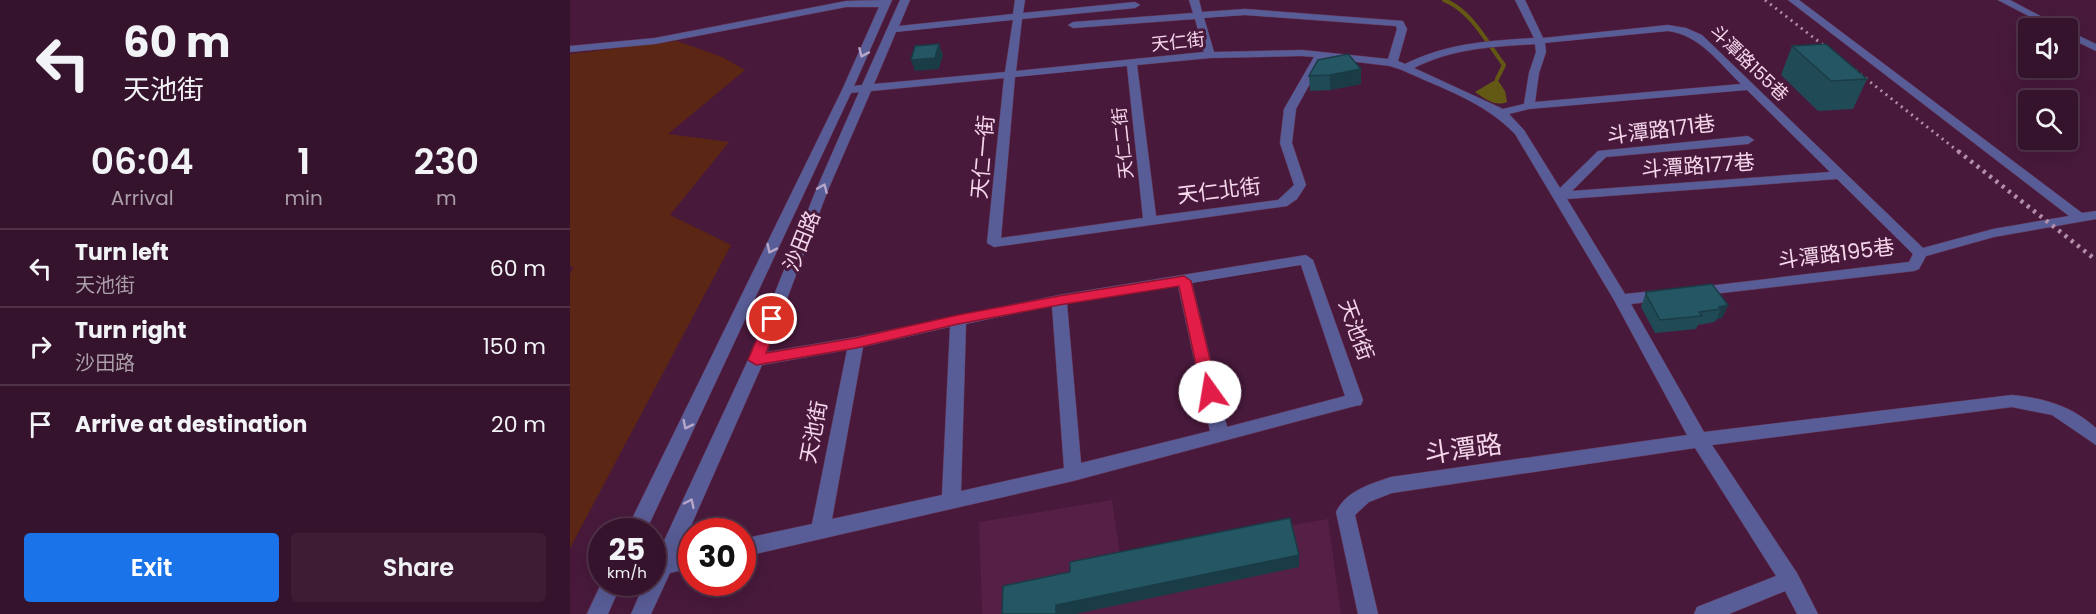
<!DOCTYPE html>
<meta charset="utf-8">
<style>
body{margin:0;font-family:Poppins,"Noto Sans TC",sans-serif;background:#3d1c34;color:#f1f3f6;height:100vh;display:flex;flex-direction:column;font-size:22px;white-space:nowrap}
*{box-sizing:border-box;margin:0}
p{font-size:20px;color:#aa9ea9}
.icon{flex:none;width:33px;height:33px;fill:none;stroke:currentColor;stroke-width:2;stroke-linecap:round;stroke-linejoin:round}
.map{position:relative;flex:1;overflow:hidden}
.sheet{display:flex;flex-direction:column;background:#36132c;width:570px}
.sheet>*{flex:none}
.hud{background:#36132c;color:#f1f3f6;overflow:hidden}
.tools{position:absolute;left:1448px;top:18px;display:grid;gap:12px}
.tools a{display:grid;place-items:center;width:60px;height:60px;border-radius:6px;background:#36132c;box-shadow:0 6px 24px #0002,0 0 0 2px #503248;font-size:30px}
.speed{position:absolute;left:18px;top:518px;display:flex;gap:12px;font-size:30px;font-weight:700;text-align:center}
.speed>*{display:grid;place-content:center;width:78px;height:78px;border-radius:50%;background:#36132c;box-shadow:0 6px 24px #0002,0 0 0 2px #503248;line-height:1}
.speed small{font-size:15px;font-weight:400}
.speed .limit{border:9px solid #d22;background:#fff;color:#111}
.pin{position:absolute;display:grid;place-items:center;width:51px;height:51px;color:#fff;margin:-26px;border:3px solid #fff;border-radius:50%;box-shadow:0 2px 6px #0007}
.me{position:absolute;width:66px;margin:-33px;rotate:347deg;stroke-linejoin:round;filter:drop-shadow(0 0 4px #0008)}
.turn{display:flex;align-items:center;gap:21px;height:126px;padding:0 24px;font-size:27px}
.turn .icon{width:78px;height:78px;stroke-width:2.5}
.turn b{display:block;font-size:42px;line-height:51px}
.eta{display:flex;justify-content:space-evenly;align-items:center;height:102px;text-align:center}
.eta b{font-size:36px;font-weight:600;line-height:42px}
.primary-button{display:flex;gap:12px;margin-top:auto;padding:12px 24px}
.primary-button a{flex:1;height:69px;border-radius:6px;background:#1a73e8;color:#fff;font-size:24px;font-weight:600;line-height:69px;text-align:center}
.primary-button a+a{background:#3d1c34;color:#f1f3f6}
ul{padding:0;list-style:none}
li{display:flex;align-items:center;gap:18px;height:78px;padding:0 24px;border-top:2px solid #503248}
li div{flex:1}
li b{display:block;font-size:22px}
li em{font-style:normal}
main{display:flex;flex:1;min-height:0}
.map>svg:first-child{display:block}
.built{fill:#551f46}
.green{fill:#5b2613}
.water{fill:#635814}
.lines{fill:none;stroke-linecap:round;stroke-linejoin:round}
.stream{stroke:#635814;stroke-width:4}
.minor-casing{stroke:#643757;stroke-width:1}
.minor{fill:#595d97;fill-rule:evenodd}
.rail-far1{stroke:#b48fa8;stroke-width:3;stroke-dasharray:2 4.5;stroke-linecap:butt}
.rail{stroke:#b48fa8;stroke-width:4.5;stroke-dasharray:3 5;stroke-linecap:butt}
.wall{fill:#204a56}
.shaded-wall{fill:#1a3c46}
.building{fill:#255664;stroke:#1a3c46;stroke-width:1.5}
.oneway{stroke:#b7a6c9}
.route{fill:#e11d48;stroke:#92132f;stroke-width:1.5}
.labels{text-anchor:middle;stroke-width:6;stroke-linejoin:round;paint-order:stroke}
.far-street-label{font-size:18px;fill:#f5d6ea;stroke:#48193b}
.street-label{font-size:21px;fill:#f5d6ea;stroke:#48193b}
.near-street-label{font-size:26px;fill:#f5d6ea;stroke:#48193b}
</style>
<main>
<section class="sheet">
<div class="hud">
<div class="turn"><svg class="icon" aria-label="left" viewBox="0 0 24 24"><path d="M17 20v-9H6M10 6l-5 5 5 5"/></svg><div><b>60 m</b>天池街</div></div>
</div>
<div class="eta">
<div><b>06:04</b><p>Arrival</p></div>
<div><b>1</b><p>min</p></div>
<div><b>230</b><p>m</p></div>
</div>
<ul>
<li><svg class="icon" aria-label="left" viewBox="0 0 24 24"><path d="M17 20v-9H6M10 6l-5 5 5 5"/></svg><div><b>Turn left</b><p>天池街</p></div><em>60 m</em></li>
<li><svg class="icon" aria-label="right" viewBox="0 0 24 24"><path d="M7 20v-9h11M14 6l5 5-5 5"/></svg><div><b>Turn right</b><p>沙田路</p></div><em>150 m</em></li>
<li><svg class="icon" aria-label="arrive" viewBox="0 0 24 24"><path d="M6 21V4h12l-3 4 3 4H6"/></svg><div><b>Arrive at destination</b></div><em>20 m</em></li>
</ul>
<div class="primary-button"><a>Exit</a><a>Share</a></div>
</section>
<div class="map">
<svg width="1526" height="614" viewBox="0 0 1526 614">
<rect width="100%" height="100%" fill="#48193b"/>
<path class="built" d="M542,500L550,554L758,519L771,614H412L409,522Z"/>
<path class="green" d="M107,41L152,57L175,70L98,134L159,142L100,215L161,245L0,548V275L3,267L0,266V54Z"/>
<path class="water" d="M927,79L935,91L937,102C925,107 915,99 905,92Z"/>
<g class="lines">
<path class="stream" d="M874,0C901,10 917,43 934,65L927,79"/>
<g class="minor-casing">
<path id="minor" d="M312,0H322L284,86L292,85L330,0H340L329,26L443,14L445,0H455L453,13L565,2L570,5L565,8L452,19L446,71L634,52L625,19L503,28L498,25L503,22L623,13L619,0H629L632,12L675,9L833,21L837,29L828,61L835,64C878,43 917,41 964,38L945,0H955L973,38L1098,25L1116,28L1132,35L1353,248L1423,229L1499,216L1218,0H1229L1512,213L1526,211V219L1424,237L1356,256L1349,269L1344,271L1126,296L1121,294L1119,291L1121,288L1339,262L1343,254L1267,179L997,199L1055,294L1093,290L1100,295L1093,300L1061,304L1134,432L1442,395C1474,398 1502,406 1526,428V445L1482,415L1442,407L1142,445L1227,573L1248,614H1227L1215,591L1159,614H1124L1127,607L1206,576L1125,448L822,493L799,502L785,515L808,614H788L766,512C776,491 800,484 821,477L1117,435L1044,300L945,134C913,101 873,89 832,70L820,66L754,58L726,109L722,143L736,185L727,199L717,206L424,247L417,243L434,78L301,91L258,190L197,352L286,337L489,295L736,255L743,260L793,400L791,405L785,406L503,481L172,557V539L242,524L277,350L192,365L109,553L122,550V568L100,573L81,614H61L75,582H82V559L86,558L178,360L246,190L289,92L281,93L76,531H56L272,90L309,7H276L85,44L0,52V46L85,38L276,1ZM675,15L826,26L827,29L818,59L732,50L644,52L634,18ZM443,20L435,72L304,84L326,32ZM1098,31C1130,35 1149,63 1171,84L965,102L969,73L976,52L975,43ZM965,44L966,52L959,73L954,104L933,109L844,68C884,48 922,47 965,44ZM732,56L744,57L714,109L710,143L724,185L708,200L586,216L567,65L640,58ZM557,66L573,218L431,238L445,77ZM1177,90L1260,172L1002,191L1036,157L1178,144L1184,140L1178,136L1028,151L990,188L954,130L939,114L959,109ZM731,265L775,396L657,427L622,283ZM608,286L640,431L511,463L497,304ZM482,306L494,468L391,491L396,324ZM380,327L372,495L262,519L293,347Z
M1428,0H1440L1493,28H1482Z
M1497,30L1526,44V51L1497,37Z
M32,582H52L38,614H17Z"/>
</g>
<use href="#minor" class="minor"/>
<path class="rail-far1" d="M1195,0L1266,55
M1285,70L1389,152"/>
<path class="rail" d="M1388,151L1526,260"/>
</g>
<path class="wall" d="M1222,46L1297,79L1283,109L1248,111L1211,75Z
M791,69V84L760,90L740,91L739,76Z
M1076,292L1158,305L1152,318L1147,319L1145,322L1128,325L1126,329L1085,333L1071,307Z"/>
<path class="shaded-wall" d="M369,44L373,55L369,69L345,71L341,60Z
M791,69V84L760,90V75Z
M1158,305L1152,318L1147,319L1151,309L1149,307Z
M729,555V567L505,614H486V605Z"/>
<path class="building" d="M369,44L365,58L341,60L345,46Z
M1256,44L1297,79L1261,81L1222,46Z
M778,54L791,69L760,75L739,76L748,60Z
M1142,284L1158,305L1149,307L1151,309L1129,312L1132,316L1090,320L1076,294V292Z
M720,518L729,555L486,605V614H432L433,586L500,572V562Z"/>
<defs><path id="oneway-chevron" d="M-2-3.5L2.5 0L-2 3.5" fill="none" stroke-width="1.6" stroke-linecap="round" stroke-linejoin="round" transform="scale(1.5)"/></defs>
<g class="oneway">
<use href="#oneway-chevron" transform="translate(293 53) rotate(114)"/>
<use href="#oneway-chevron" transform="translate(253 188) rotate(-67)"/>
<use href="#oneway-chevron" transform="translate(201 249) rotate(116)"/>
<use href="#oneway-chevron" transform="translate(117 425) rotate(116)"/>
<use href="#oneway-chevron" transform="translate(120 503) rotate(-65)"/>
</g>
<path class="route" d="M614,276L621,281L648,392L645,396H635L632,392L609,286L489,305L388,324L286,348L186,365L178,360L195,319L202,314L209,319L196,353L286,338L388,315L489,296Z"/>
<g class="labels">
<g class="far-street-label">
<text transform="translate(608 42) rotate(-6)" y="6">天仁街</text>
<text transform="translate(1179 63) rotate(44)" y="6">斗潭路155巷</text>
<text transform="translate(553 143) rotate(-96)" y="6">天仁二街</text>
</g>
<g class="street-label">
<text transform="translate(1091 130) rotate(-7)" y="7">斗潭路171巷</text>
<text transform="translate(413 157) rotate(-85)" y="7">天仁一街</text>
<text transform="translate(1128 166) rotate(-4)" y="7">斗潭路177巷</text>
<text transform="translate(649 191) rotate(-7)" y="7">天仁北街</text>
<text transform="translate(232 241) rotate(-68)" y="7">沙田路</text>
<text transform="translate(1266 254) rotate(-7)" y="7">斗潭路195巷</text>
<text transform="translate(786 330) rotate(70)" y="7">天池街</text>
<text transform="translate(244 432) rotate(-79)" y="7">天池街</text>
</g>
<g class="near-street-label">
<text transform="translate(893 449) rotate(-8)" y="9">斗潭路</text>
</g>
</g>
</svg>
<div class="tools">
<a><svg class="icon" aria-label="sound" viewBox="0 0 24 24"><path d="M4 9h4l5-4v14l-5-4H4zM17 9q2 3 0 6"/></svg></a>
<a><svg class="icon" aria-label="search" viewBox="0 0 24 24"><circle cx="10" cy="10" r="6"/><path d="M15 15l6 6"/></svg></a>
</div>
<div class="speed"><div>25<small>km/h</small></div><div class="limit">30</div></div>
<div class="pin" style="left:202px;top:319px;background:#d93025"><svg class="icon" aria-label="arrive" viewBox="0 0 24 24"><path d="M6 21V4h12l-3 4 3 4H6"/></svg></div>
<svg class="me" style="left:640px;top:392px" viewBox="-20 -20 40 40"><circle r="19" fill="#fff"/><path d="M0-13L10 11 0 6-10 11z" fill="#e11d48"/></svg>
</div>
</main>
